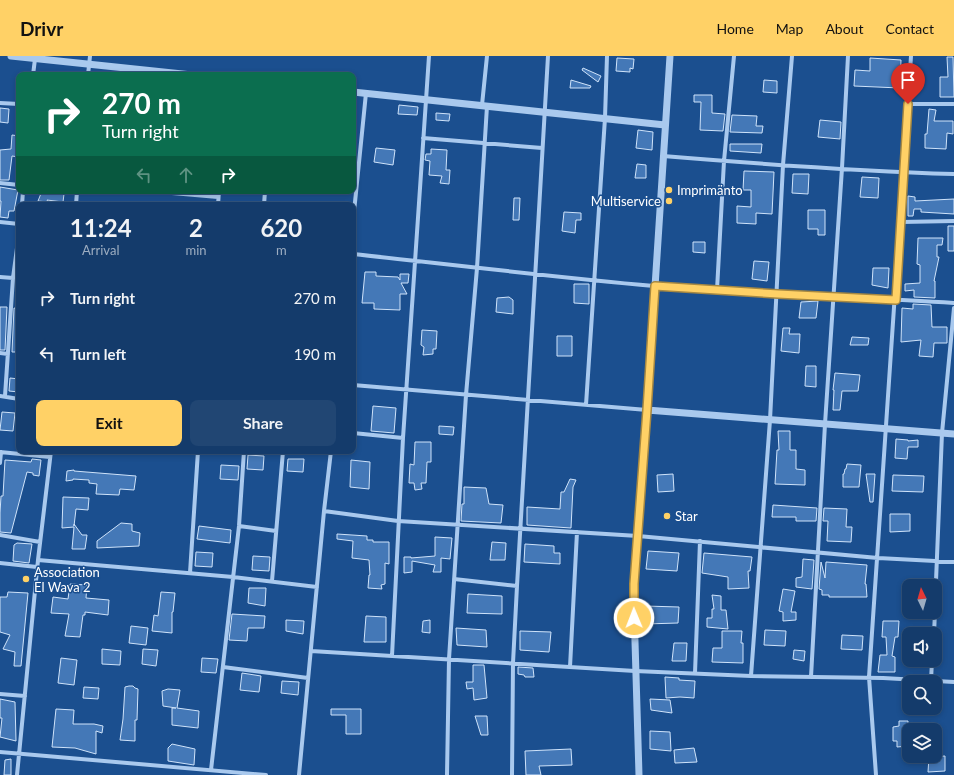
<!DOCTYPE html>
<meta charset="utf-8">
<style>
body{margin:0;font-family:Lato,sans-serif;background:#214673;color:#f1f3f6;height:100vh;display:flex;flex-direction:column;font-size:15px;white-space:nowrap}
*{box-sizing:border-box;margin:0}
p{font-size:13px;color:#9dadc1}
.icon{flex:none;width:22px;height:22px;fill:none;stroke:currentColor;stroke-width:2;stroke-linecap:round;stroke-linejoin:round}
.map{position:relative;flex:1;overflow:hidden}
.sheet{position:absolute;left:16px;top:146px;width:340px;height:252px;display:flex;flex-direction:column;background:#143b6b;border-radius:8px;box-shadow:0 2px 6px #0003,0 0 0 1px #33557e}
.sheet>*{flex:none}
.banner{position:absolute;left:16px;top:16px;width:340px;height:122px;border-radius:8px;box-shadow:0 2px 6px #0003,0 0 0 1px #33557e;background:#0b6e4f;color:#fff;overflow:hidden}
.needle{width:26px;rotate:355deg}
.fabs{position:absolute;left:902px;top:523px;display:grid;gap:8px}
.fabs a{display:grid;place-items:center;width:40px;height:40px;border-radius:8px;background:#143b6b;box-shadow:0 2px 6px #0003,0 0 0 1px #33557e;font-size:20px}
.pin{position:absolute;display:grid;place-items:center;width:34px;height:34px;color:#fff;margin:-41px -17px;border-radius:50% 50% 50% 0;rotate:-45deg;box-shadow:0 0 4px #0007}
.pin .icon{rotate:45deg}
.me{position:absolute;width:44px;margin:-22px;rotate:359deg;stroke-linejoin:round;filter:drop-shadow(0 0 3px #0008)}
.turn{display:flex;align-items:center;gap:14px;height:84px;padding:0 20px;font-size:18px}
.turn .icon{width:52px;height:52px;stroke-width:2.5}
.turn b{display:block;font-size:28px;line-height:34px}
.lanes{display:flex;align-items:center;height:38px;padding:0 20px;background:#0003;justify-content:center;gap:20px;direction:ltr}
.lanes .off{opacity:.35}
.eta{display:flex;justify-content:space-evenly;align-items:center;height:68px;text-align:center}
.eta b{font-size:24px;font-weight:700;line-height:28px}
.button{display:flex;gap:8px;margin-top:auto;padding:8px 20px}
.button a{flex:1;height:46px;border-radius:8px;background:#ffd166;color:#111;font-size:16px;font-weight:700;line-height:46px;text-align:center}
.button a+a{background:#214673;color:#f1f3f6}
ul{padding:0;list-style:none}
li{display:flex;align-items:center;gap:12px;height:56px;padding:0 20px}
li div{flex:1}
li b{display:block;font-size:15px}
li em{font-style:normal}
header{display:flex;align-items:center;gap:24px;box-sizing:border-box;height:56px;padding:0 20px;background:#ffd166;color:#111}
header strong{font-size:19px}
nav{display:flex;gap:22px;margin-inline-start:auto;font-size:14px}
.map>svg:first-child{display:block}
.building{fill:#4478b7;stroke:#cfe3fa}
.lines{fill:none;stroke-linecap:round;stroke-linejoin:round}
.minor{stroke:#a9c9ee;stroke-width:4}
.tertiary{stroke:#a9c9ee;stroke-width:7}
.route-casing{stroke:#a68842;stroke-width:10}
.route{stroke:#ffd166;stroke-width:7}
.poi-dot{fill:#ffd166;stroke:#1b4f8f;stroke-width:1.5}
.labels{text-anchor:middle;stroke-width:3;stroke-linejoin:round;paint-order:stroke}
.poi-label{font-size:13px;fill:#fff;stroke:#1b4f8f;text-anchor:start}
</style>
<header>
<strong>Drivr</strong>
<nav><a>Home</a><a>Map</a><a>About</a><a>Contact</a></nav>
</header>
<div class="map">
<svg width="954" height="719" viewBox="0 0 954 719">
<rect width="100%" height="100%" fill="#1b4f8f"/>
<path class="building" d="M947,1H953L954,41H940V21H948Z
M617,2L634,3L633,13L630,12V16L616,15Z
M870,2L901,4L900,32L854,30L855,14L870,15Z
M583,12L601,20L598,26L582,14Z
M571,24L591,30L590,32H570Z
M764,24L777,25V37L763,36Z
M694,39H712V57L725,58L723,75L700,74L701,46H694Z
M399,49L418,51L417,59L398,58Z
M0,52L9,53L8,67L0,66Z
M929,53L936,54L934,65H953V78L947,77L946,93L925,92V78H927Z
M436,57L450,58L449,65L436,64Z
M732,59L757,60L756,70H763L762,77L730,76Z
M820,64L841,66L840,83L818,81Z
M638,74L653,76L652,94L636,92Z
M12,79L19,80V101L12,100L9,124H0V94L11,93Z
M730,88H762L761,97L730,95Z
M376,92L395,94L393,109L374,106Z
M431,93L447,94L446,114H450L449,128L440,127L442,120L429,119L430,105L425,104L426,98H431Z
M637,108L646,109V122H635Z
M744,115L774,116L772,158L756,157V168L737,167V150L751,151V134H743Z
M793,118H809L808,138L792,137Z
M862,121L879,122L878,142L860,141Z
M0,131L18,134L14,155H9L8,162L0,161L1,145H0Z
M42,135L64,138L63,146L47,144L48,146L38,145Z
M908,140L915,141V145L954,143V158L921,156V153H914L913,160H908Z
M514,142H520L519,164H513Z
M808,154H825V179H818V173H808Z
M564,156L581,157V164H576L575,177L562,175Z
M948,170H954V195H948Z
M918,182H943L942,189H937V201H939L934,225H935V242L914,241V234L905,235V228L920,227V209L917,208Z
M693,186H705V197L693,196Z
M754,205L769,206L767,225L752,223Z
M873,212H889L888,232L872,229Z
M365,216H376V220L398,221L400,224V218H409L408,227H401L407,238H400V254L374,253V247H362Z
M574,228H589V248L574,247Z
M509,241L513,244V258L496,256L497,242Z
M818,245L816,262H799L801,246Z
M913,248L931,249L932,271H947V287H934L933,301L919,300L921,284L901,286L902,252L913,253Z
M0,251H7L5,294H0Z
M14,252L19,253V296H12Z
M783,272H790L789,278H800L799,297L781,295Z
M422,274L437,275L436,293H433V298L423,299L424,291L421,289Z
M557,280H572V300H557Z
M852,281L869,282L868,289H850Z
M806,310H816V331L805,330Z
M835,317L860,319L858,335H842L840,354H833L834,334H833Z
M10,322L19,323V336L9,335Z
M373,350L396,352L394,377L371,375Z
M2,356L15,357L13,375L0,374Z
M439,370L454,371L453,379L439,378Z
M778,375H790V394H796V413L805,414V429L775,428L777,394H779Z
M896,383L908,384V385L918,384V391H908L907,403L895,402Z
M415,386H431V406H427L426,427H421L422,433L415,434L414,427H409L410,408L414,409Z
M248,399L264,400L263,414L247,413Z
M32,403L41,404L39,420L33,419V417L27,416L11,477L0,476V457L1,440H3L5,404L31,406Z
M288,403H304L303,416L287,415Z
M351,404L370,406L369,433L350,431Z
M847,408L861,409L859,431H843V418H844L845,413H846Z
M221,409L239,410L238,424L220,423Z
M74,414V415L136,420L134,434L120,433L119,439L96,438L97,428L89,427V424L73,423V424L66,425L67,415Z
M673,418L674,435L658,436L657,419Z
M866,418H875L873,446H870Z
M893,419L924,420L923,436L892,435Z
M570,423L576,424L573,431L571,472L527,469V451L560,453L561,436H564Z
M464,431L486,432L489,448L503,449L501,467L461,465L462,448H464Z
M63,441L89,442L88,454L76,453L74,470V468L82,479H87L85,493H72L74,471L62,472Z
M773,449L817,452L816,465H796V461H772Z
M824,452L847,453L846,471H852L851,486L827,485L828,465H823Z
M890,458H910V475L890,476Z
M121,467L132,468V475L140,477L139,490L97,492V485Z
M199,470L231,474L230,487L197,483Z
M337,478L367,480V484H373V486H389V508L385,507V528L381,529L382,533L368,532L369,519H370L369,504L352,502L353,485L337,483Z
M435,481L452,482L450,503L441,502V516H433L435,509L412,505V516L404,517V501H411V502L435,500Z
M492,486L506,487L505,504H490Z
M17,487L32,488L29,507L13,505L14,489Z
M525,488L554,490V497H560V508L524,506Z
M648,495L679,497L677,515L646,513Z
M196,496L213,497L212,511L195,510Z
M704,497L752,501L750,515H748L749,532L728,533V521L702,517Z
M253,500L270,501L269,515L252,514Z
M803,503L814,504L812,533L796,531V522L802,521Z
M821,506L825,522L826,506L867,509L865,528H866L867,541H829V539H822V534L819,533Z
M70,528L87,529L86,542L109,544L108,559L85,556V559H83L80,581L65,580L69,558L51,557L53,541L68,543Z
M249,532H266L265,550L248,547Z
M783,533L795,535L791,556H796V564L783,565V556L779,555Z
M8,536L28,537L21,610H14L15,596L3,593L10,579L0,576V541H7Z
M161,536L175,537L173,556H172V577L152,575L154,559L158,560Z
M468,538L502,540V558L467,557Z
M712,539L721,540V554H726L728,573L707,571V562H712V553H714Z
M645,550L679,551L678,567L645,568Z
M232,558L265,560L264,572H248L247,585L229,584Z
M366,560L386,561V586H364Z
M286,564L304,565L303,578L286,575Z
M430,564V577L422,576L423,565Z
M883,565H899L898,581H895L892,600L895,601V616H878L880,599H887L886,581H882Z
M131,570L148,572L146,589L129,587Z
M456,572L486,574L487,591L457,589Z
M765,574L786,575L785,590L764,589Z
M520,575L551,576L549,596L520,594Z
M722,575H742L741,587H743V607L712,606L713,592H722Z
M842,579L863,580L862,594L841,593Z
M674,587H687L686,605H672Z
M102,593L121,595L120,609L102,608Z
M143,593L158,594L156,610L142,608Z
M794,594L805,595L804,605L793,603Z
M61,602L77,604L74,629L58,627Z
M202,602L218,603L216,617L201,616Z
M473,609H484L487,642L474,644L473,632L467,633L466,626H473Z
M518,611L533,612L534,621H525L524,619L518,618Z
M242,617L261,620L259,636L240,634Z
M665,621L679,622V624L695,625L694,642L680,641L666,642Z
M282,625L299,626L298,639L281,637Z
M129,630H133L135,632L138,633L137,664H135V685L120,684L123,663L125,631Z
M84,631L99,632L98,643L83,642Z
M168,633L180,634L177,652L199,655L198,672L172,669V652H176L163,650L162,635Z
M0,643L15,646L16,685L0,681L2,662H0Z
M650,643L670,644L672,657L651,654Z
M56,653L74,654L73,668H94L103,670L102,677L96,675V698L75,692L52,691Z
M331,653H361V678H346V659H331Z
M475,660H487L488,679H481Z
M899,665H908V674H906L908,690L897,691V685H893V671L899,670Z
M650,675L670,676L671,695L650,693Z
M172,688L195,693L194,709L168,705V692Z
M694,692L697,706L675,707L674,694Z
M571,693L572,709L539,710L541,719H526L525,695Z
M945,700V715L928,716L929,701Z
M11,703V719H4L5,704Z"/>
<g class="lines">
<path class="minor" d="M33,19L35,3
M88,19L90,0
M0,47L19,48
M908,48H954
M482,49L487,0
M423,82L542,92
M663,100C760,108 857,115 954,118
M0,127L19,129
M149,135L218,141
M22,149L23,135
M76,149L77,135
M218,149L219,135
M264,149L265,135
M0,166L19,168
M353,166L366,37
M901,166L954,165
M353,198C454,209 554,221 654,230C754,238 854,241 954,247
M0,221L13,222
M717,234L724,105L734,0
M0,297L8,298
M353,329L647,354
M0,340L19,343
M5,340L13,222L19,177
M586,349L605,62L607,0
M353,377L403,382
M0,396L50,401
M0,407L1,396
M324,455L398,465L638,480L878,502L954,506
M239,470L276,475
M0,479L40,486
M38,504L233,521L317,531
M0,507L37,511
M190,517L198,395
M454,523L517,530
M272,525L283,395
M935,550L942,377L954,252
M934,578L935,556
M311,595L635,615L751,620L883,622L954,626
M392,600L403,382L429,0
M223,611L308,622
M570,611L577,476
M695,617L700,485
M751,620L770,364L783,109L792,0
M811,621L825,368L842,112L848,0
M931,625L932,604
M0,638L25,640
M0,696L266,719
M211,714L239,470L244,395
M17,719L38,504L51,395
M299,719L324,455L331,395
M447,719L449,603L466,339L477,212L487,50
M512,719L513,607L517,530L548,0
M876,719L869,621L911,0"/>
<path class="tertiary" d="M11,0L192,19
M353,36L665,69
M647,354L954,378
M639,719L634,552V528L647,354L670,0"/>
</g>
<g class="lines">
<g class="route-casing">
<path id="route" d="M634,562V528L647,354L655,230L778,238L896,244L908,48"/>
</g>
<use href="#route" class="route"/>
</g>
<g class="poi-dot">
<circle cx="669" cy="134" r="4"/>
<circle cx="669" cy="145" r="4"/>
<circle cx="667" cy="460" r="4"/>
<circle cx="26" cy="523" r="4"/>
</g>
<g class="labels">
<g class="poi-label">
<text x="677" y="139">Imprimänto</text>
<text x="661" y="150" text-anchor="end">Multiservice</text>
<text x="675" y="465">Star</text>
<text x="34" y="521">Association<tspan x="34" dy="15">El Wava 2</tspan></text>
</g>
</g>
</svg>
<div class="fabs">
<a><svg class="needle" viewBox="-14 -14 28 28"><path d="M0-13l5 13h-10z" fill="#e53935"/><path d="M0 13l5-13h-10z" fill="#9dadc1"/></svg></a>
<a><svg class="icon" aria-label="sound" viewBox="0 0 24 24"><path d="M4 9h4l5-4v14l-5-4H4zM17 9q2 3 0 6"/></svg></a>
<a><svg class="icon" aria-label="search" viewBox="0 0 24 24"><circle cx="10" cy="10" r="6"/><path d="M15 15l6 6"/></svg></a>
<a><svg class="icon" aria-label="layers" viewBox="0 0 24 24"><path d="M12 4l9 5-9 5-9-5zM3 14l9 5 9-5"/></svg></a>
</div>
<div class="pin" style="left:908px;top:48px;background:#d93025"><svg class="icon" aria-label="arrive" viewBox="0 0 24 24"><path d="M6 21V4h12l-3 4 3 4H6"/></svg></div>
<svg class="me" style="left:634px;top:562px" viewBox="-20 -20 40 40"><circle r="17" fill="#ffd166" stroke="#fff" stroke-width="3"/><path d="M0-11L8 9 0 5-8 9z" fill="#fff"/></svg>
<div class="banner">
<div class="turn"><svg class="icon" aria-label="right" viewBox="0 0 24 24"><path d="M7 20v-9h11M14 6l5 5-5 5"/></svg><div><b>270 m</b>Turn right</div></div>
<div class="lanes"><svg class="icon off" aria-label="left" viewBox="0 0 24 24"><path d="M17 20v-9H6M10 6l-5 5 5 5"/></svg><svg class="icon off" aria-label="ahead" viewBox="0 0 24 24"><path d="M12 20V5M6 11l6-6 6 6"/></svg><svg class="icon" aria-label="right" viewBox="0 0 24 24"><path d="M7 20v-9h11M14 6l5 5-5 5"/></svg></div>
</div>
<section class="sheet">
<div class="eta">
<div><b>11:24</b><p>Arrival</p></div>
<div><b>2</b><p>min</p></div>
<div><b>620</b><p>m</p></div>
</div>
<ul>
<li><svg class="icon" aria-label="right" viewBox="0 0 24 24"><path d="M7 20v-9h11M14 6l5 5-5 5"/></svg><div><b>Turn right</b></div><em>270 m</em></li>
<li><svg class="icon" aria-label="left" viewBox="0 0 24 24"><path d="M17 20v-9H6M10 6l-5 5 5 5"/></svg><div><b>Turn left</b></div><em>190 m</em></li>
</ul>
<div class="button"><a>Exit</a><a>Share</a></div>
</section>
</div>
